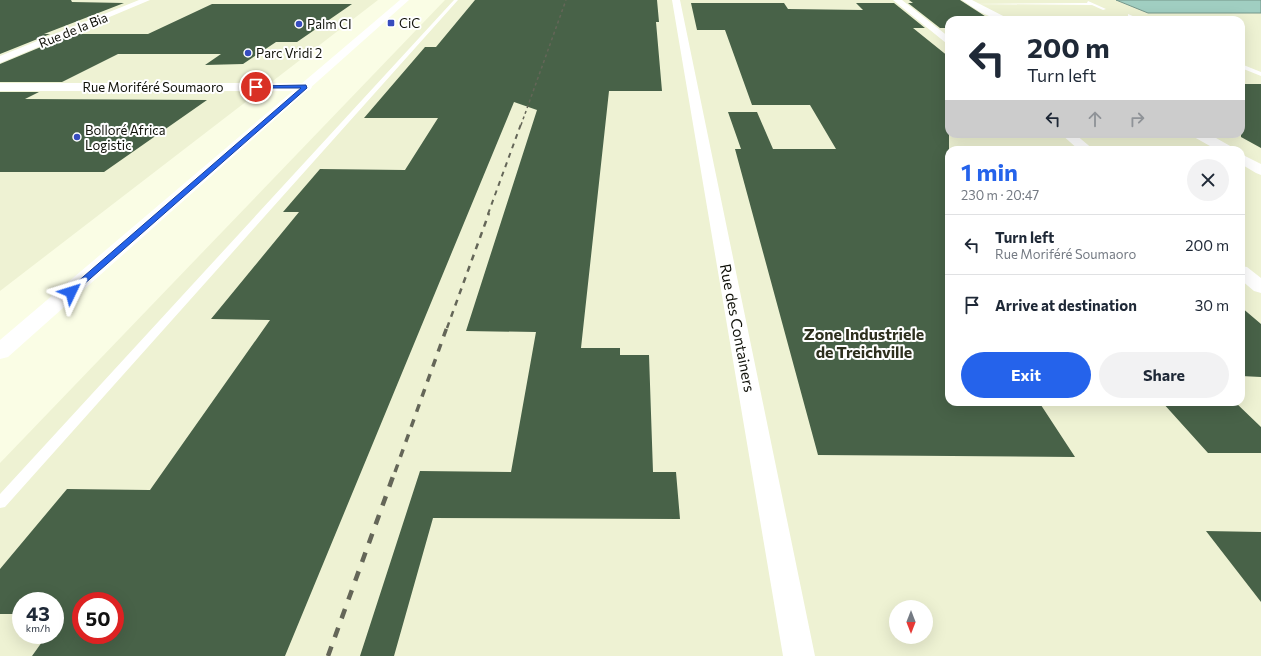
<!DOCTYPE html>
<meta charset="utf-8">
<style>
body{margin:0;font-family:Commissioner,sans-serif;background:#f2f2f3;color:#1f2937;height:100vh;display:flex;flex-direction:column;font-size:15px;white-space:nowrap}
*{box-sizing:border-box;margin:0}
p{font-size:13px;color:#747a83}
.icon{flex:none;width:22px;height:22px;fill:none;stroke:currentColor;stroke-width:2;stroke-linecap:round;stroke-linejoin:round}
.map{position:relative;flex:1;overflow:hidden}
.details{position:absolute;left:945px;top:146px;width:300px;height:260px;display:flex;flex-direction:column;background:#fff;border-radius:12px;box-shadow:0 4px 16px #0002}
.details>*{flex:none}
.top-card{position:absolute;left:945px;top:16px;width:300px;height:122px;border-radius:12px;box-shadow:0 4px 16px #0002;background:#fff;color:#1f2937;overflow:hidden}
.needle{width:26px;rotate:180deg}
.fabs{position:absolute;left:889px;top:600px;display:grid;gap:8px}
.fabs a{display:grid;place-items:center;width:44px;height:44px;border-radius:50%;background:#fff;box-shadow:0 4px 16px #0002;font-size:20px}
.speed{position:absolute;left:12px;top:592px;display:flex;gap:8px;font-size:20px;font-weight:700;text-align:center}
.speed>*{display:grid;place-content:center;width:52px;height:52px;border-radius:50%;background:#fff;box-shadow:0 4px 16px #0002;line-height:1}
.speed small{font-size:10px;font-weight:400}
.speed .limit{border:6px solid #d22;background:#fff;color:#111}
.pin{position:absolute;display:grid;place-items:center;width:34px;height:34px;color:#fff;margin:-17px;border:2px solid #fff;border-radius:50%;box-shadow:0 1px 4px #0007}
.me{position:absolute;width:44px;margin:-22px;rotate:49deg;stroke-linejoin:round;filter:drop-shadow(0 0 3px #0008)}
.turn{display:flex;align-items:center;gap:14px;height:84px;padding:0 16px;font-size:18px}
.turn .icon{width:52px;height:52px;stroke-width:2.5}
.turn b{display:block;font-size:28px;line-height:34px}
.lanes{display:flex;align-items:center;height:38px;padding:0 16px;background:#0003;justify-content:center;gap:20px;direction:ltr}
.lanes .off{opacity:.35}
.round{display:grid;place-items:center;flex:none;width:42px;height:42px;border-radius:21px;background:#f2f2f3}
.head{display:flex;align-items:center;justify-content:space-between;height:68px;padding:0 16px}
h1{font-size:24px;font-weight:700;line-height:30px;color:#2563eb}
.primary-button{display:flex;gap:8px;margin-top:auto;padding:8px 16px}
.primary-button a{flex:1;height:46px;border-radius:24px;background:#2563eb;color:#fff;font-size:16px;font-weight:700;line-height:46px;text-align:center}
.primary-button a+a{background:#f2f2f3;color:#1f2937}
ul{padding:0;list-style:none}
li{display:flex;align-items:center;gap:12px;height:60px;padding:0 16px;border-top:1px solid #e0e1e3}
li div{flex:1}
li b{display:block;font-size:15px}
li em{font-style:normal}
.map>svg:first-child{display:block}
.built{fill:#eef2d3;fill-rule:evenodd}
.water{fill:#a0cec1;stroke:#75968a}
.building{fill:#486248;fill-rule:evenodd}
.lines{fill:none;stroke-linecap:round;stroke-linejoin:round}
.service{fill:#fff;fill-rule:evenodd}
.minor{fill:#fff;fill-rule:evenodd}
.tertiary{fill:#fff;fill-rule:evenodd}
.secondary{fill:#fff;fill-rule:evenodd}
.rail-far4{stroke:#646658;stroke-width:1.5;stroke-dasharray:3 3;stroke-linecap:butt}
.rail-far3{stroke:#646658;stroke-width:2;stroke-dasharray:5 5;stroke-linecap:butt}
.rail-far2{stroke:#646658;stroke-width:2.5;stroke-dasharray:6 6;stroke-linecap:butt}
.rail-far1{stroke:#646658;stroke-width:3.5;stroke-dasharray:8 8;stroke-linecap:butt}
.rail{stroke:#646658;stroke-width:4.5;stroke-dasharray:10 10;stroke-linecap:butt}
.route{fill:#2563eb;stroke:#184099}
.poi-dot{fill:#374cbe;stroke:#fff;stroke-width:1.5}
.labels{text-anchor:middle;stroke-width:4;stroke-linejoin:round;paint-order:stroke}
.far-poi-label{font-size:13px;fill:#11120a;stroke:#fff;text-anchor:start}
.far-street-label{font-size:13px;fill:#11120a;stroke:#fff}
.street-label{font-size:15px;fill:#11120a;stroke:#fff}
.neighbourhood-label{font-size:16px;font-weight:bold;fill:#2d2f1d;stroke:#fff}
</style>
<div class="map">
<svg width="1261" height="656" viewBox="0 0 1261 656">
<rect width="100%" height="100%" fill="#fafde5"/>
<path class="built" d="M0,0H378L0,291Z
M445,0H1116L1148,13H1261V656H0V463ZM949,20H1241V134H949ZM949,150H1241V402H949ZM21,601H55V635H21ZM81,601H115V635H81ZM896,607H926V637H896Z"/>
<path class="water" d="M1116,0H1261V13H1148Z"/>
<path class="building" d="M0,0H71L72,2L124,3L44,34H50L0,54Z
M475,0H657L659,22H656L662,91H609L581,348H620V355H649L653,472H676L680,519L433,518L394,656H360L420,471L511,472L536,332L466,331L537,110L514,102L285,656H32L47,635H55V623L61,614H55V601H21V614H0V569L67,489L150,490L270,320L211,319L299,212H283L320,169L405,170L438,118H364L425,47H436ZM81,601H115V635H81Z
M909,0H960L991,20H949V28H940L908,3H913Z
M691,3H784L788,9L863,10L856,3H894L925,28H913L949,57V402H1039L1075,457L818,455L735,149H741L728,112H757L773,149H836L810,105H752L725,30H697Z
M212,4H352L297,42H276L243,64L205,65L221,54H118L62,82H0V64L72,34H148Z
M1241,84H1261V148L1241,137Z
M0,92H39L25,99L207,100L104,172H0Z
M1241,307L1261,324V377L1241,376Z
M1162,402H1235L1261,427V453H1208Z
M1206,531L1261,532V602Z"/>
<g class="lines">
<path class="service" d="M454,0H458L5,507L0,508V494Z
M1088,1L1106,9L1103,10L1092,5L971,4L1087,3Z
M1128,14L1142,20H1137L1128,16Z
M1241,64L1261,72V76L1241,68Z"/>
<path class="minor" d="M139,0H150L0,63V56Z
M672,0H680L815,656H783Z
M893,0H902L949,37V44L946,43Z
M1061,134H1075L1094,150H1079Z
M1241,266L1247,267L1261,278V293L1254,291L1241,280Z"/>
<path class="tertiary" d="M962,0H972L1011,20H998L980,12Z
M0,83H306L310,84L312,87L310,90L306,91H0Z
M1192,134H1209L1232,147L1234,150H1217L1194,137Z
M1241,154L1261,164V175L1256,173L1241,164Z"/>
<path class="secondary" d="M400,0H409L8,357L0,359V340Z"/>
<path class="rail-far4" d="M521,125L566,0"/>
<path class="rail-far3" d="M488,214L521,124"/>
<path class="rail-far2" d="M447,328L489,213"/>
<path class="rail-far1" d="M395,472L447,327"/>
<path class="rail" d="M328,656L395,471"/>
</g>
<path class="route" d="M306,85L307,88L74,293H68L66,292L68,290L301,88H256L254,86Z"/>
<g class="poi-dot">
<rect x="387" y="19" width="8" height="8" rx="2"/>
<circle cx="299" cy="24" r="4"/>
<circle cx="248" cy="53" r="4"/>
<circle cx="77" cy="137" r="4"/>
</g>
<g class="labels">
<g class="far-poi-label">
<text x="399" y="28">CiC</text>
<text x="307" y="29">Palm CI</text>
<text x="256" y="58">Parc Vridi 2</text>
<text x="85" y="135">Bolloré Africa<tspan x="85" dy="15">Logistic</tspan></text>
</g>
<g class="far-street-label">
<text transform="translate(73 30) rotate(-22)" y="5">Rue de la Bia</text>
<text x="153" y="92">Rue Moriféré Soumaoro</text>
</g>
<g class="street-label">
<text transform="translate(737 328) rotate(79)" y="5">Rue des Containers</text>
</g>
<g class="neighbourhood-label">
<text x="864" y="340">Zone Industriele<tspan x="864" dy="18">de Treichville</tspan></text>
</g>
</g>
</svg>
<div class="fabs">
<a><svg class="needle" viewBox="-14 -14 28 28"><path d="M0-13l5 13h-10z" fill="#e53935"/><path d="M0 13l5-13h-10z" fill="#747a83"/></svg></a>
</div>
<div class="speed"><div>43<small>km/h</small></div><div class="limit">50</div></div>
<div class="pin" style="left:256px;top:87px;background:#d93025"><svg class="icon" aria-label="arrive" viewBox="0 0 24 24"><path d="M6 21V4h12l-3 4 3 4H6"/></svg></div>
<svg class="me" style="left:71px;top:292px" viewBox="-20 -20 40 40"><path d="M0-17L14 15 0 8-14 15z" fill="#2563eb" stroke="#fff" stroke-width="4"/></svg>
<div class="top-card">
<div class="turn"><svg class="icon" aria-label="left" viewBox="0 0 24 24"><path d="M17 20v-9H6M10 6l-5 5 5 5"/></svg><div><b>200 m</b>Turn left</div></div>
<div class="lanes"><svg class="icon" aria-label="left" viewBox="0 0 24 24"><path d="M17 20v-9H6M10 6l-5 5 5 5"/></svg><svg class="icon off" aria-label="ahead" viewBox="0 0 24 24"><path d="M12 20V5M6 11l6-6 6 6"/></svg><svg class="icon off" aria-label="right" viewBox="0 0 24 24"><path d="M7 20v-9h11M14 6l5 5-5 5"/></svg></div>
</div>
<section class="details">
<div class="head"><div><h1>1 min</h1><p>230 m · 20:47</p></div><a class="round"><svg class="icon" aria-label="close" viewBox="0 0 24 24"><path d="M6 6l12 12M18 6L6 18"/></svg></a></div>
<ul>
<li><svg class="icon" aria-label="left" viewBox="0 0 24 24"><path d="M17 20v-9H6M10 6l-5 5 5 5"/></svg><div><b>Turn left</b><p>Rue Moriféré Soumaoro</p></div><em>200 m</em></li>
<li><svg class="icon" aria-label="arrive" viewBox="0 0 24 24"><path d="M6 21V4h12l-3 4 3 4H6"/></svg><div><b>Arrive at destination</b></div><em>30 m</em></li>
</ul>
<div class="primary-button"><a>Exit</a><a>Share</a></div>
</section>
</div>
